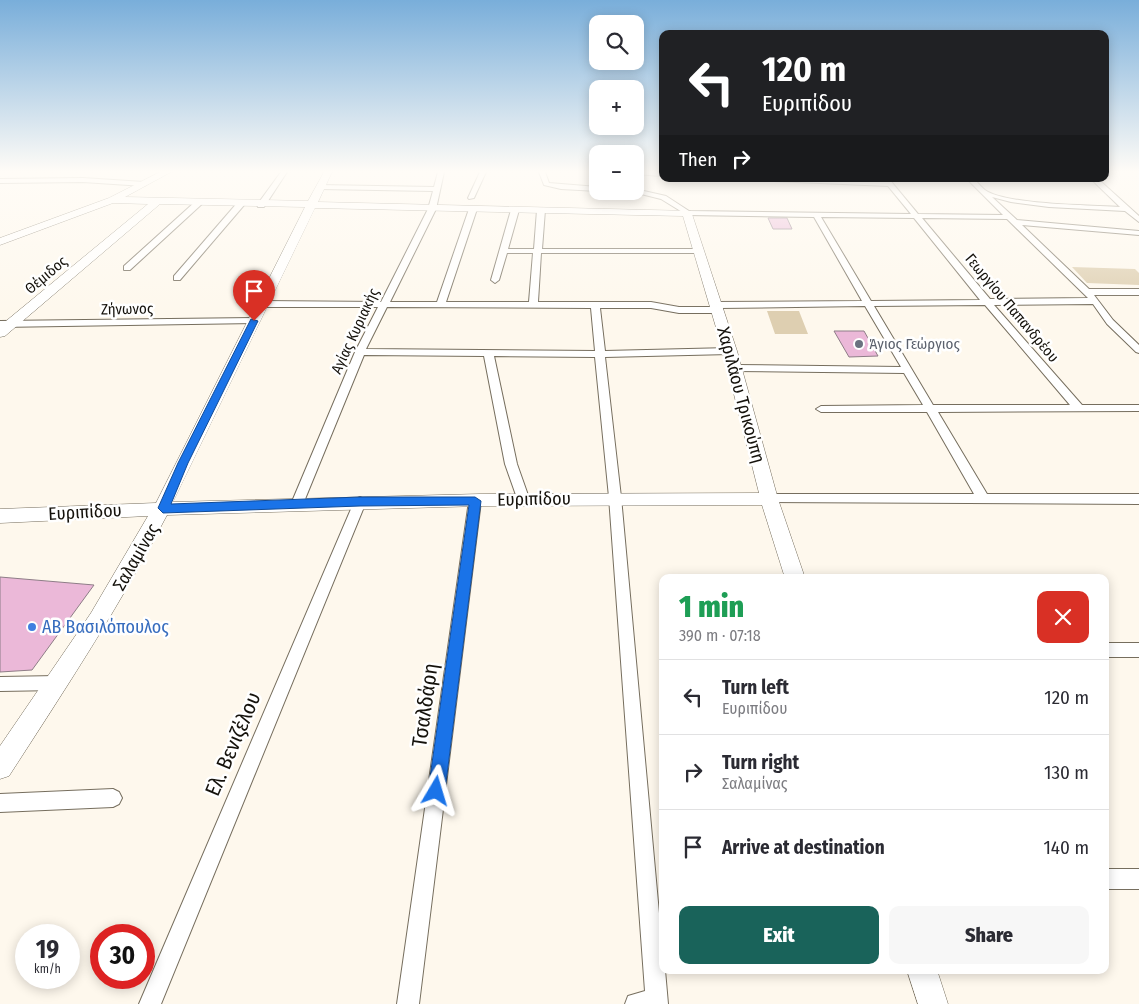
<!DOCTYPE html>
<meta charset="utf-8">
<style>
body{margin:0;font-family:"Fira Sans Condensed",sans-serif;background:#f7f7f7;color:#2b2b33;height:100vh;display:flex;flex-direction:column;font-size:19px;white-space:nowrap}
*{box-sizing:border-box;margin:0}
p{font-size:16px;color:#7c7c81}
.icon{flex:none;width:28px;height:28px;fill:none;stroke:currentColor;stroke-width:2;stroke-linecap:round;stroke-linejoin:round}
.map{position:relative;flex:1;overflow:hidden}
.side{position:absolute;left:659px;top:574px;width:450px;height:400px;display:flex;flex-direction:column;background:#fff;border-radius:10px;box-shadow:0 2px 12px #0003}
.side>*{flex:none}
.banner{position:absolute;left:659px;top:30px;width:450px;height:152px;border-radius:10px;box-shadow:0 2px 12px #0003;background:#202124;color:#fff;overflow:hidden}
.tools{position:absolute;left:589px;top:15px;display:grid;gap:10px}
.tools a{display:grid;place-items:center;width:55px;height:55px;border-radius:10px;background:#fff;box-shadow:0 2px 12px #0003;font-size:25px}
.speed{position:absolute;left:15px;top:924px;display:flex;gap:10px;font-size:25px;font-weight:700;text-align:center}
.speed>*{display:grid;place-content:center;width:65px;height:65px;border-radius:50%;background:#fff;box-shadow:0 2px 12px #0003;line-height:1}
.speed small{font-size:12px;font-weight:400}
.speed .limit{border:8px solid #d22;background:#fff;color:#111}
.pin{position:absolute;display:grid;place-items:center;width:42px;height:42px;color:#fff;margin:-51px -21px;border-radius:50% 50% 50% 0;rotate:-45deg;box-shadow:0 0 5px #0007}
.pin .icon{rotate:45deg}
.me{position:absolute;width:55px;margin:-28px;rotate:7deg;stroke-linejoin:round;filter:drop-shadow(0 0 4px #0008)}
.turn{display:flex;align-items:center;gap:18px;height:105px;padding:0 20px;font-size:22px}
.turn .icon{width:65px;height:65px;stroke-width:2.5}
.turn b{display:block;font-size:35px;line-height:42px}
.then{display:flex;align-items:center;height:48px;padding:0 20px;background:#0003;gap:10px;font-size:19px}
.round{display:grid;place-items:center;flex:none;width:52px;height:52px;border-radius:10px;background:#f7f7f7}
.summary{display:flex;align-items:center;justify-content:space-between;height:85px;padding:0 20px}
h1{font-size:30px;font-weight:800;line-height:38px;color:#1e9e55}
.button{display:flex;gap:10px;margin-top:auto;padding:10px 20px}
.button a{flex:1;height:58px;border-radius:10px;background:#19635a;color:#fff;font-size:20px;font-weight:800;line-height:58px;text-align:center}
.button a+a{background:#f7f7f7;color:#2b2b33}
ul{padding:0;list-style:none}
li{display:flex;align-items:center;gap:15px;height:75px;padding:0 20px;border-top:1px solid #e1e1e2}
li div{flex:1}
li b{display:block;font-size:19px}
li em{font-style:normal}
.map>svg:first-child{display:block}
.green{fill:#decfb1}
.building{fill:#ebb8d8;stroke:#8e7d87}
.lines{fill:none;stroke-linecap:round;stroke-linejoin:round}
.street-casing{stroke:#766e5e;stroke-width:2}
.secondary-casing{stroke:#766e5e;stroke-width:1}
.street{fill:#fff;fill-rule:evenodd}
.secondary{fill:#fff;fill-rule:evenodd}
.route{fill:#1a73e8;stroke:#114b97}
.worship-dot{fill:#6b7280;stroke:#fff;stroke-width:2}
.shop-dot{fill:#3f7fe0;stroke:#fff;stroke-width:2}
.labels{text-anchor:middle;stroke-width:5;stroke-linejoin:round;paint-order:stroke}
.far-street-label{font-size:15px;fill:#15120c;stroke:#fff}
.far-worship-label{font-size:15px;fill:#5b616d;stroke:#fff;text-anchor:start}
.street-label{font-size:18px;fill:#15120c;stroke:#fff}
.shop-label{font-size:18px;fill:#366cbe;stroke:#fff;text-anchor:start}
.near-street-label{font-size:21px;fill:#15120c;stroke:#fff}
</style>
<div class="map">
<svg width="1139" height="1004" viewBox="0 0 1139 1004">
<rect width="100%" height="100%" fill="#fef8ed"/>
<path class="green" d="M1072,267L1135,269L1139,273V285L1087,283Z
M767,311H799L808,334H775Z"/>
<path class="building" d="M768,218H787L792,229H773Z
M834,331H864L878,356L849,357Z
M0,577L94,585L32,670L0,672Z"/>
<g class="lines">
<g class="street-casing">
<path id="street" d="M281,172H287L264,207H258L257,205Z
M438,172H444L436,209L390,302H437L469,209L473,207L477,209L446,302H529L533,253H507L499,280L495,283L491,280L511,210L515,208L519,210L508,249H534L537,210L541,208L545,210L542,249H699L703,251L699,253H541L538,302H651L679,307H714L712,305L716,302L862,301L814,217L687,215L661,199L633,192L635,189L666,196L689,211L911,214L888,186L774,181L771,179L885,182L883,179H889L918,214L1003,215L967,179H974C977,182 981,187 985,190C1006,205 1091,205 1120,207L1091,179H1098L1139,216V222L1125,211L1049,207L1011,202L992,197L1017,220L1139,231V235L1022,225L1089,289H1139V295H1094L1113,320L1139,345V353L1136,352L1107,324L1093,304L994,305L1082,405H1139V411L938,412L987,494H1139V504L765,502L763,499L765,496L769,494H974L927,412H821L816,409L821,406L923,405L904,373L734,371L729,368L734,365L901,367L865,306L719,308L723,310L718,313H679L651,308H600L605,351L730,348L735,351L730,354L605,357L621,497L662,946V970H665L668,1004H625L628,996L645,991L609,497L595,357L494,356L517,464L529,498L527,501H519L517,498L505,464L484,356L364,355L303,504L301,507H293L291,504L355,352L378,307H263L259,304L263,301L381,302L428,209L433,191L320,189L317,187L320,185L434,187ZM821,217L914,218L980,300L871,301ZM922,218L1007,219L1088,298L990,299ZM985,305L1070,405H933L874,306ZM387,307L591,308L595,351L366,349Z
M480,172H486L474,198L469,199L468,198Z
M539,172H545L549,183L598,187V191L561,189L544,185Z
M635,172H662V176L635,174Z
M83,178L144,182L147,184L144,186L83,182L0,183V179Z
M196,201L203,203L130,270H124V266Z
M238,202L245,204L180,280H174V276Z
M254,318L259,321L257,323L0,327V321Z
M475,496L479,498L481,501L419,1004H397L469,501L471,498Z
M360,497L364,499L366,502L161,1004H139L354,502L356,499Z
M1105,643H1139V657H1105Z
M57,676L63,678L65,683L63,688L57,690L0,691V677Z
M113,789L119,792L122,798L119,804L113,807L0,812V794Z
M1105,869H1139V889H1105Z"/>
</g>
<g class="secondary-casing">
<path id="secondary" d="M160,172H171L125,197L308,201L324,172H332L318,202L691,211L737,351L778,499L805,578H785L762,505L480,506L167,515C120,606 64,691 9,776L0,779V746L91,613L148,516L0,523V509L156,503L305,207L160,204L5,336L0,337V326L148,204L113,203L0,245V238L109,198ZM315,208L683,216L723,351L759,493L480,494L173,502Z
M907,970H937L948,1004H918Z"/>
</g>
<use href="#street" class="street"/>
<use href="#secondary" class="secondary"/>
</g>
<linearGradient id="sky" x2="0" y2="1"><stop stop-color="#79aeda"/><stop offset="0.55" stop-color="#fffcf7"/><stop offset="1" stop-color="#fffcf7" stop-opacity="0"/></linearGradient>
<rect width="1139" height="312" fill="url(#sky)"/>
<path class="route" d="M251,319L258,321L188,463L171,504L360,497H475L481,501L445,791L442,797L436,799L431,797L428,791L469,505L360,506L163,513L158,508L178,463Z"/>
<circle class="worship-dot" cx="859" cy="344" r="5"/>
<circle class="shop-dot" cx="32" cy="627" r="5"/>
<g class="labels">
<g class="far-street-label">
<text transform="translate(46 275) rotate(-40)" y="5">Θέμιδος</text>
<text transform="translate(1012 308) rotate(50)" y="5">Γεωργίου Παπανδρέου</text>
<text transform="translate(127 309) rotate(-1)" y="5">Ζήνωνος</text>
<text transform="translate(355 331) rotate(-65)" y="5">Αγίας Κυριακής</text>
</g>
<g class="far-worship-label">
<text x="869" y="349">Άγιος Γεώργιος</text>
</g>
<g class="street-label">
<text transform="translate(741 395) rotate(75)" y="6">Χαριλάου Τρικούπη</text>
<text transform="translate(534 499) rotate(-1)" y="6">Ευριπίδου</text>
<text transform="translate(85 512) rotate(-3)" y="6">Ευριπίδου</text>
<text transform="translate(136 557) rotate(-60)" y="6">Σαλαμίνας</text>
</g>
<g class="shop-label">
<text x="42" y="633">ΑΒ Βασιλόπουλος</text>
</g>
<g class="near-street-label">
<text transform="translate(425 705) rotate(-82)" y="7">Τσαλδάρη</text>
<text transform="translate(233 744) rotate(-67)" y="7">Ελ. Βενιζέλου</text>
</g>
</g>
</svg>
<div class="tools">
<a><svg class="icon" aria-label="search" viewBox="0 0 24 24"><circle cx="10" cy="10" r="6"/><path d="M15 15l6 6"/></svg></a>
<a>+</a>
<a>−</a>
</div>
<div class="speed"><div>19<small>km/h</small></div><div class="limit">30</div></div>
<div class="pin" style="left:254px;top:321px;background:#d93025"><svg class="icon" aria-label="arrive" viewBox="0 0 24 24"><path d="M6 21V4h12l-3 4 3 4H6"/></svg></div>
<svg class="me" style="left:436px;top:791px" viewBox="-20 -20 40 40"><path d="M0-17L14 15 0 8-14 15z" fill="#1a73e8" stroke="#fff" stroke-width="4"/></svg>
<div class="banner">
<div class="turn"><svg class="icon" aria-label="left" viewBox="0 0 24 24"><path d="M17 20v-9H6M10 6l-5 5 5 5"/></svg><div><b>120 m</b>Ευριπίδου</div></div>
<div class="then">Then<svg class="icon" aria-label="right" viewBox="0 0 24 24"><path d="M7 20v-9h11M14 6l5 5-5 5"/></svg></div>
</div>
<section class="side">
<div class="summary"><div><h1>1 min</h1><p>390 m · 07:18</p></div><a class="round" style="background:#d93025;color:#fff"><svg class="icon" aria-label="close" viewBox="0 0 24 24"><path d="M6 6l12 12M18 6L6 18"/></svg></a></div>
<ul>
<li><svg class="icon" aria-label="left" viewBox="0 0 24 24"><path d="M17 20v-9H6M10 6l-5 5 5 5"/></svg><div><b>Turn left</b><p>Ευριπίδου</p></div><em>120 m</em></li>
<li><svg class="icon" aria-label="right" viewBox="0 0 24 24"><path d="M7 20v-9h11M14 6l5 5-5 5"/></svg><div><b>Turn right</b><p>Σαλαμίνας</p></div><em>130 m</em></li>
<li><svg class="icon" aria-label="arrive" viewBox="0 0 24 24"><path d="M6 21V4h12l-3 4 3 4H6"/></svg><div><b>Arrive at destination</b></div><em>140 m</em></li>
</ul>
<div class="button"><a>Exit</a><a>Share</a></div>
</section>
</div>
